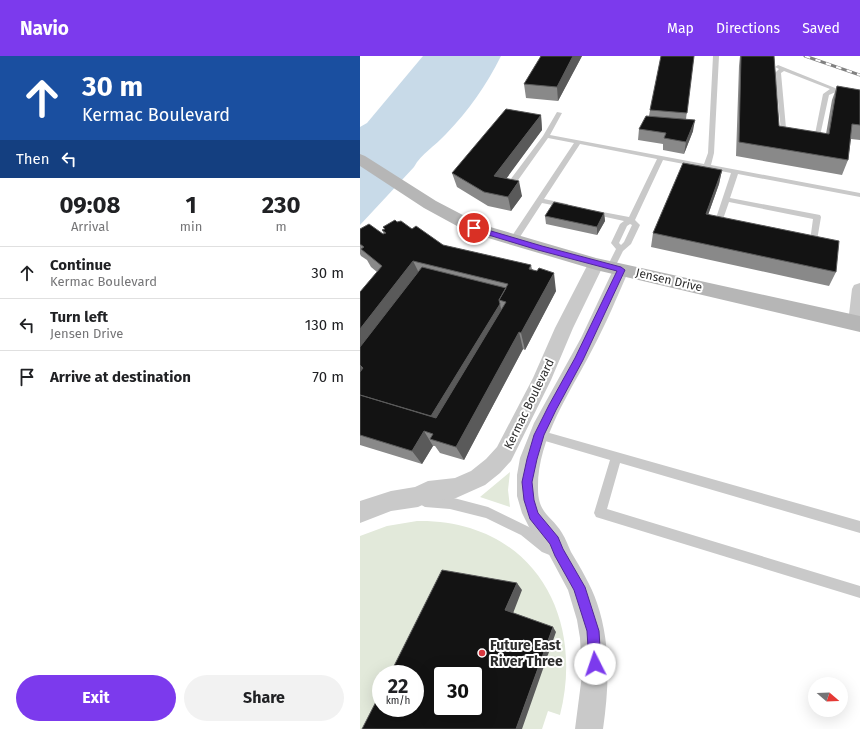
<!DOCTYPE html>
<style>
body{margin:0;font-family:"Fira Sans",sans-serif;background:#f2f2f2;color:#202124;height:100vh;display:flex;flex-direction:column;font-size:15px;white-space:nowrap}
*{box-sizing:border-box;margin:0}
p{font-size:13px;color:#757577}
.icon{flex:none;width:22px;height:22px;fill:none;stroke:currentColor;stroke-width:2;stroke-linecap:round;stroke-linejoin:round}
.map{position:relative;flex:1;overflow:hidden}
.details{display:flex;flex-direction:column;background:#fff;width:360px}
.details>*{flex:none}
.hud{background:#1a4fa0;color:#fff;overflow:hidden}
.needle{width:26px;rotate:109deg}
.tools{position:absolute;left:448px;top:621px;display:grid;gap:8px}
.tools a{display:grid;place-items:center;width:40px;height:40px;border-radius:50%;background:#fff;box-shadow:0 4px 16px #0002;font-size:20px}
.speed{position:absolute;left:12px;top:609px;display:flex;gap:8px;font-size:20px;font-weight:700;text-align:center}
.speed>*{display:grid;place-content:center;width:52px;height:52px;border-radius:50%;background:#fff;box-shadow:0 4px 16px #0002;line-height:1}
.speed small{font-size:10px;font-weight:400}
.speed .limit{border:2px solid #111;border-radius:6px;background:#fff;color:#111}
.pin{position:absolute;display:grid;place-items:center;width:34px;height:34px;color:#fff;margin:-17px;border:2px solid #fff;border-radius:50%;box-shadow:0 1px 4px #0007}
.me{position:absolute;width:44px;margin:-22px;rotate:356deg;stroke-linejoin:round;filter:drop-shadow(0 0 3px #0008)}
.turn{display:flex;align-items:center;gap:14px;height:84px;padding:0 16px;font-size:18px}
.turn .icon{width:52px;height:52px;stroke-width:2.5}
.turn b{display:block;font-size:28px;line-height:34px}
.then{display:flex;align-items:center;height:38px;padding:0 16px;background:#0003;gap:8px;font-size:15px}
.eta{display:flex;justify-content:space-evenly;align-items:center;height:68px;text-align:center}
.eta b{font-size:24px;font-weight:700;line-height:28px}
.button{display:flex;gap:8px;margin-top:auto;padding:8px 16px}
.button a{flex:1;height:46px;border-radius:24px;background:#7c3aed;color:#fff;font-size:16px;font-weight:700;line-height:46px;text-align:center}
.button a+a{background:#f2f2f2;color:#202124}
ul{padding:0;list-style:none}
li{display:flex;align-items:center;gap:12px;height:52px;padding:0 16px;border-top:1px solid #e0e0e0}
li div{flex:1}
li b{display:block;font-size:15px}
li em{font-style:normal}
header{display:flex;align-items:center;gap:24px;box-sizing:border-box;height:56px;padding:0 20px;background:#7c3aed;color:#fff}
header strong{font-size:19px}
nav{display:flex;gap:22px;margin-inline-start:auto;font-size:14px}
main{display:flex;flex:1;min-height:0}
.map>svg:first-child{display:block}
.green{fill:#e2e9da;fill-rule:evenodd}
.water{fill:#c8dae8}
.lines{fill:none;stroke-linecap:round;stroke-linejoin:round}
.lane{fill:#c9c9c9;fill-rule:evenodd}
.street{fill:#c9c9c9;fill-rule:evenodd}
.secondary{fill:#b6b6b6;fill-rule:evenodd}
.rail-casing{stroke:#818181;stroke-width:3}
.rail{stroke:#fff;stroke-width:2;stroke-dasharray:5.5;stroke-linecap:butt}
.wall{fill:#898989}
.shaded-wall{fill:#5a5a5a}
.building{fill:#131313;stroke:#5a5a5a;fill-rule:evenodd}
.route{fill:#7c3aed;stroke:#51269a}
.poi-dot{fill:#d83940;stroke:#fff;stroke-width:1.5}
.labels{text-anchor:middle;stroke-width:4;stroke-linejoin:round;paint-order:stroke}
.street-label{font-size:12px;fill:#2c2c2c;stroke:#fff}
.near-poi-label{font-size:14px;font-weight:bold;fill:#2c2c2c;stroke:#fff;text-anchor:start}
</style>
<header>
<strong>Navio</strong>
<nav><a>Map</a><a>Directions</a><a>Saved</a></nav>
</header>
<main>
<section class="details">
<div class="hud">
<div class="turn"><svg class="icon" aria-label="ahead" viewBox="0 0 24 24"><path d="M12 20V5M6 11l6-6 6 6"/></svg><div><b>30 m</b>Kermac Boulevard</div></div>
<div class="then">Then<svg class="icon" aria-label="left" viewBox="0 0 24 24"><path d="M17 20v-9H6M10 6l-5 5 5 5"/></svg></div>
</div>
<div class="eta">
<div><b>09:08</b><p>Arrival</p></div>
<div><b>1</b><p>min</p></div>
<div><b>230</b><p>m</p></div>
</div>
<ul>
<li><svg class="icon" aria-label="ahead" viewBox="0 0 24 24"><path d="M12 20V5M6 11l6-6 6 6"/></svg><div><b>Continue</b><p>Kermac Boulevard</p></div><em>30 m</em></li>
<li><svg class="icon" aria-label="left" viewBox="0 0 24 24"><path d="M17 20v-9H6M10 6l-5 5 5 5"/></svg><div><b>Turn left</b><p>Jensen Drive</p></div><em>130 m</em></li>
<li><svg class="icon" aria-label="arrive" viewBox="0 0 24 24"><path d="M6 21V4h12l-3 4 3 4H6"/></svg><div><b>Arrive at destination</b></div><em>70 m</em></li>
</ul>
<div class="button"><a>Exit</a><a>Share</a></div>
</section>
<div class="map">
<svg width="500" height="673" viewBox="0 0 500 673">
<rect width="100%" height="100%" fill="#fff"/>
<path class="green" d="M150,416L148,434L150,451L120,441Z
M57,465C169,463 226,556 200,659L188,655L182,673H0V480L27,470ZM21,618H55V652H21ZM81,618H115V652H81Z"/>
<path class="water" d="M63,0H141C126,30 109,54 86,78C75,90 61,98 54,111L0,169V71L7,67Z"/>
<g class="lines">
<path class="lane" d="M353,0H359L354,97L351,109L500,137V141L378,118L370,142L460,159L461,161L456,190H447L443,187L444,185H450L453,163L369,146L362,166L367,169L363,172L355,170L354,168L371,117L303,104L275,164L280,169L271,188L263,195L254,213H248L247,211L256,193L251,187L260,168L264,165L232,158L228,156L232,154L269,161L297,103L220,88L184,143L208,148V152L182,147L156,187H150V183L214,87L188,82L151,134H148L144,132L183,80L197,56L202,57L190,79L344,108L348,97ZM270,168L272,169L264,186L261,189L259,187L267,170Z
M418,9L480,34L469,39L458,89L453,88L463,38L470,33L424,15L421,17L427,83L422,84L415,17L419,13L415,11Z
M179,374L500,465V477L260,407L247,453L500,530V542L236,461L234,457L250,404L175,382L174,379L175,376Z
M60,437L67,440L90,441L128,451L169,471L190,487L201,492L203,496L201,500L197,502L182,496L161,479L126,462L90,453L65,451L56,446L54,442L56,438Z"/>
<path class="street" d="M236,203L242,204L244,208L213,272L191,324L151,405L140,417L125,429L96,442L71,445L58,451L31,455L0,467V445L31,435L55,431L68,425L95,422L111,415L126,403L137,391L173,322L195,272L228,208L230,204Z
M261,208L267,210L269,214C257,241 246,268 232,294C210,337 177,383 178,433C178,458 192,460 202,477C206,483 208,490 211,496C221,513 231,529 237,547C251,588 249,631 243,673H215L222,619L220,582L217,564L208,534L185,491L170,473L162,457L157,440V419L160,402L174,367L221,282L253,214L255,210Z
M500,227V273L497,274L491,272L488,267L492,233L494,229Z"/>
<path class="secondary" d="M0,98L5,100L76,145L120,168L236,202L500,260V276L236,214L108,176L64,152L0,110Z"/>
<g class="rail-casing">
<path id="rail" d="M445,0L500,19"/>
</g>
<use href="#rail" class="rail"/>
</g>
<path class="wall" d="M181,0H222L198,45L166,42L164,28Z
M334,0L326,63L333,75L324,98L303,94V88L278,84L279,73L289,60L290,54Z
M380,0H414L419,70L466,78L472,44L477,30L500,34V84L491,83L488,104L482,119L376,100L379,10Z
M181,59L182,74L146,122L162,140L151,155L128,150L97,131L92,117Z
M362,114L359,128L348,159L476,216L469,230L291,191L293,177Z
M244,157L245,165L237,179L186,168L185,160Z
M37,166L52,173L83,189L171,209L172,213L196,235L165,294L163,293L104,404L80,397L75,390H73L62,408L0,389V236L17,216L11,211L7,204L1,200L0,198V173L23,178H24L22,174L24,173L23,171Z"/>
<path class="shaded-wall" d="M213,0H222L198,45L197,31Z
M181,59L182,74L138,134L134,120Z
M335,64L333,75L324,98L326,86Z
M362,114L359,128L343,173L346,158Z
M159,125L162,140L151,155L148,141Z
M244,157L245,165L237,179V171Z
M53,205L62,223L0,305V273Z
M194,217L196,235L165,294L161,277Z
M140,248L143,261L76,374L69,363Z
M159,276L163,293L104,404L96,391Z
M0,309L12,325L0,341Z
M64,375L73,390L62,408L52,395Z
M157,527L162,534L152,560L145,554Z
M193,571L196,576L162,673H156Z"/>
<path class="building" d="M181,0H213L197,31L164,28Z
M301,0H334L327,57L290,54Z
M381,0H414L419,70L469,78L477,30L500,34V69L492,68L488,104L379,86Z
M146,53L181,59L134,120L159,125L148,141L124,136L92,117Z
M286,60L335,64L326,86L304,82L306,77L279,73Z
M323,107L362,114L346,158L479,185L476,216L293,177Z
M194,146L244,157L237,171L185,160Z
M35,164L37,166L41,165L52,173L56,170L83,189L171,209L169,213L177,215L179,212L194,217L161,277L159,276L96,391L70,383L73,378L64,375L52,395L0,379V339L76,362L146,246L139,244L148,228L53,205L0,273V236L22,210L1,193L4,191L0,188V173L9,168L23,178L26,177L22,174L25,173L23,171Z
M62,211L146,232L139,244L140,248L71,360L0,339V316L3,312L0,309V291Z
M82,514L157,527L145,554L193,571L156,673H2L21,636V652H55V618H30ZM81,618H115V652H81Z"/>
<path class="route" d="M114,170L182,190L261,211L265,214L223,304L196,354L184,379L177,403L172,426L174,444L178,457L198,481L203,493L225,531L239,575L241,608L239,612L235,614L231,612L229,608L227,575L214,534L195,500L190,488L170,463L164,444L162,426L167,403L174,379L189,349L215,302L257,215L178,194L112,174L111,172Z"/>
<circle class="poi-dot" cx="122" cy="597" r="4"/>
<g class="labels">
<g class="street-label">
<text transform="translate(309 224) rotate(13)" y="4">Jensen Drive</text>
<text transform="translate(169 348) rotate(-64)" y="4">Kermac Boulevard</text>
</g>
<g class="near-poi-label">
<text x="130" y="594">Future East<tspan x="130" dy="16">River Three</tspan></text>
</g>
</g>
</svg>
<div class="tools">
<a><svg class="needle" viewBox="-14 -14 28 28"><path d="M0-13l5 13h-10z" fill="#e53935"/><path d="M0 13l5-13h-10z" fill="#757577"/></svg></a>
</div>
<div class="speed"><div>22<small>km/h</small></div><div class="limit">30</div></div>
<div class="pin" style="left:114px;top:172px;background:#d93025"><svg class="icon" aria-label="arrive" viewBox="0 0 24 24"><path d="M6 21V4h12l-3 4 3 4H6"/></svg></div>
<svg class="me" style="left:235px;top:608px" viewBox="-20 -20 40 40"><circle r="19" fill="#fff"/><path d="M0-13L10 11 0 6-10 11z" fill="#7c3aed"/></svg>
</div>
</main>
